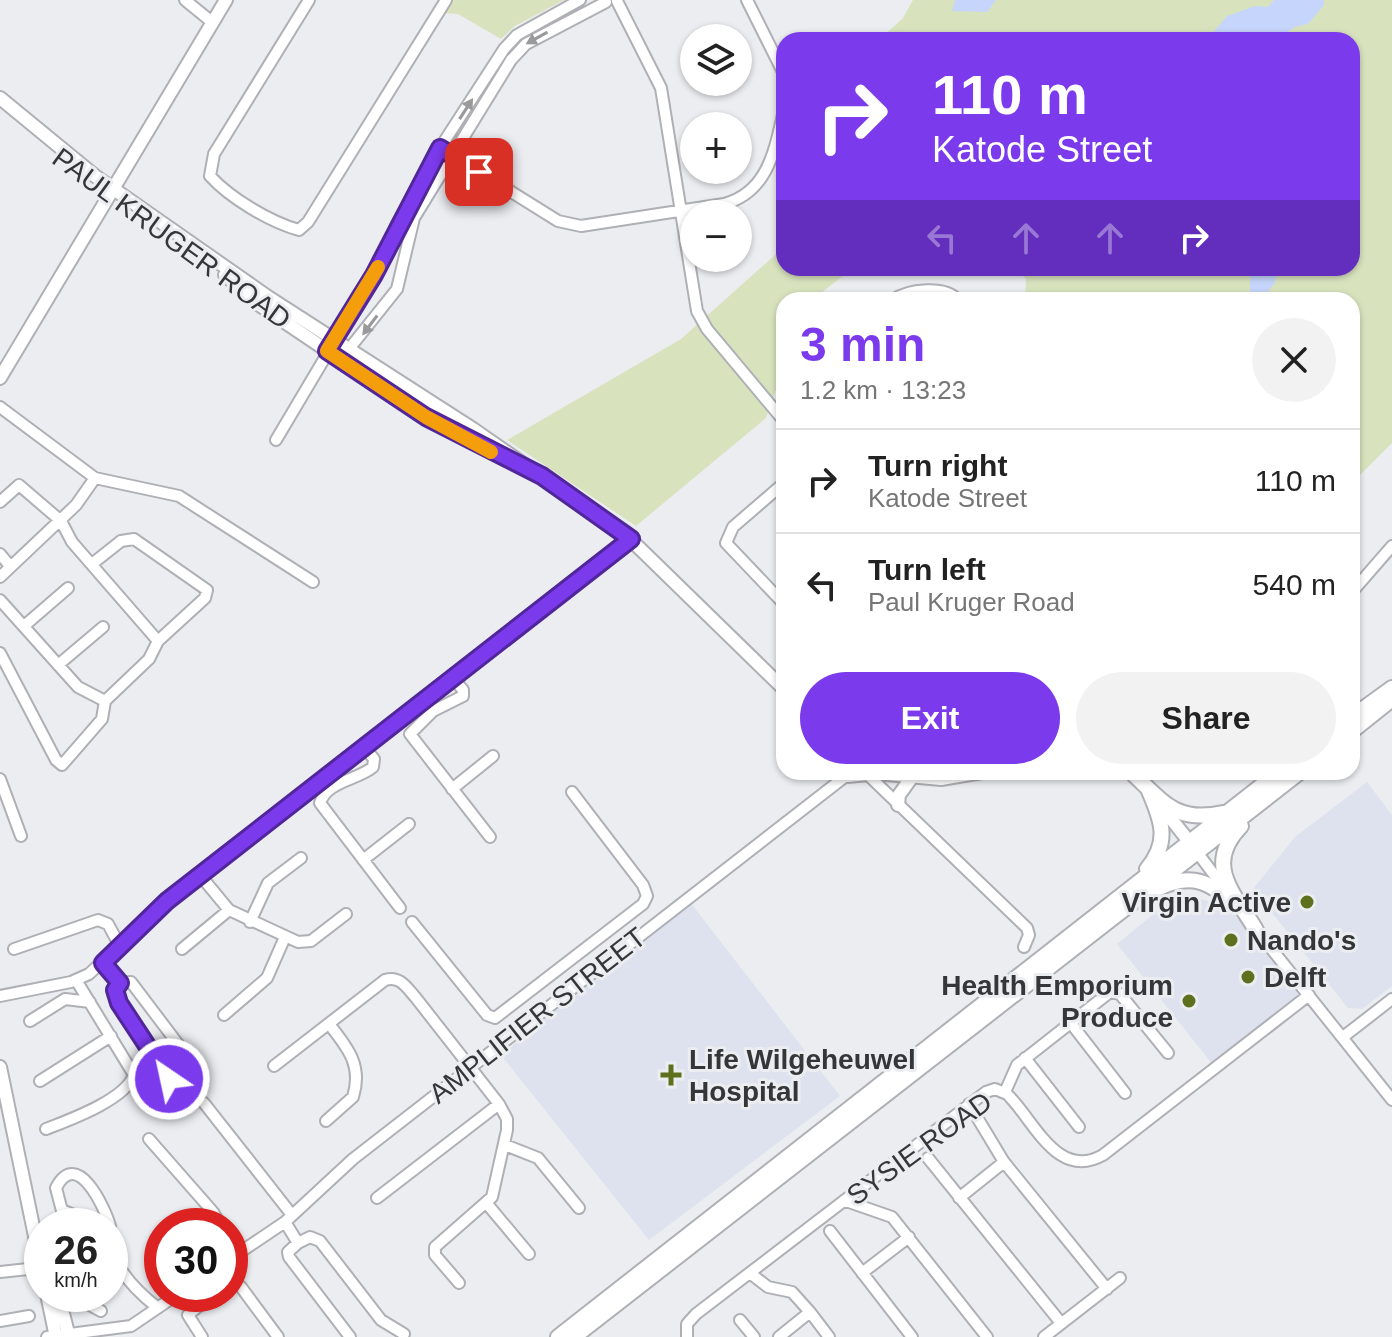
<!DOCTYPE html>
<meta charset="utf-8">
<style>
body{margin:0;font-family:Helvetica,sans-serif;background:#f2f2f2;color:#222;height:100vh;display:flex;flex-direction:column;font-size:30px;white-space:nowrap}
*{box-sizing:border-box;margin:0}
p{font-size:26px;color:#767676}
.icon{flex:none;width:44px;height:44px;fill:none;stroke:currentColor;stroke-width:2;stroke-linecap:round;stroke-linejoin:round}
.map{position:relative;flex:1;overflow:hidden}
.details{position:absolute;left:776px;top:292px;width:584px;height:488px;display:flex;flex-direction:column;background:#fff;border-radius:24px;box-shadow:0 2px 6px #0004}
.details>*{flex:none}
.guide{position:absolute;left:776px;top:32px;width:584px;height:244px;border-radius:24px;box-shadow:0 2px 6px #0004;background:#7c3aed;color:#fff;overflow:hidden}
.controls{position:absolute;left:680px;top:24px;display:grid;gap:16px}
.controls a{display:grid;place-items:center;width:72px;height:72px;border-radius:50%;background:#fff;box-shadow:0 2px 6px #0004;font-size:40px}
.speed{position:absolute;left:24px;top:1208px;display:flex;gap:16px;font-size:40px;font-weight:700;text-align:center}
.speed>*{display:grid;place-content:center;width:104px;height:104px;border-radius:50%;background:#fff;box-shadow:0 2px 6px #0004;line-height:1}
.speed small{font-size:20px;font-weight:400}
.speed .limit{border:12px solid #d22;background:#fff;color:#111}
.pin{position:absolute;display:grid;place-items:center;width:68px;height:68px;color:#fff;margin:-34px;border-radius:16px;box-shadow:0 4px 12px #0006}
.me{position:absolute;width:88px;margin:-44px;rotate:326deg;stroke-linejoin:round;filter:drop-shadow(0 0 6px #0008)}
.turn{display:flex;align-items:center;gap:28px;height:168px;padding:0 24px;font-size:36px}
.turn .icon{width:104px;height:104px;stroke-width:2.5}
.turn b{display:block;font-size:56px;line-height:68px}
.lanes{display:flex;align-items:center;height:76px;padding:0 24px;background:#0003;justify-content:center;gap:40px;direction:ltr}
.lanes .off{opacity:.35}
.round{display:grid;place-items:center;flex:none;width:84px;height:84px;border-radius:42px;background:#f2f2f2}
.overview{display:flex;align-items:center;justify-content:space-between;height:136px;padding:0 24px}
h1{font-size:48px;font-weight:600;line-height:60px;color:#7c3aed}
.primary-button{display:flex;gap:16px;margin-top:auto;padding:16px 24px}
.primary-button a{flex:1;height:92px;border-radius:48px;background:#7c3aed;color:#fff;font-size:32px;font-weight:600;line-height:92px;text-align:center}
.primary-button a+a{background:#f2f2f2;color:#222}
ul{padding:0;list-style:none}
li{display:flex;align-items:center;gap:24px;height:104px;padding:0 24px;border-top:2px solid #e0e0e0}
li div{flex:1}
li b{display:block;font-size:30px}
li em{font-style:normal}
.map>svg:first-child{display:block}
.built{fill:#dee2ee}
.green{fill:#d8e3be}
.water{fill:#c6d5fb}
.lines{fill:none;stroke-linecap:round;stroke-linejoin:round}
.minor-casing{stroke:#afb0b5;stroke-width:14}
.tertiary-casing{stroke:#afb0b5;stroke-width:16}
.secondary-casing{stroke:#afb0b5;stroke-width:18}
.minor{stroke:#fff;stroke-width:10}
.tertiary{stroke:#fff;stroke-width:12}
.secondary{stroke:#fff;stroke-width:14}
.oneway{fill:#9a9a9c}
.route-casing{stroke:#51269a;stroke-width:20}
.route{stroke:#7c3aed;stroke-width:14}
.slow{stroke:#f59e0b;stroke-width:14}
.poi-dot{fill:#5d701e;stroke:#ebedf1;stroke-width:3}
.labels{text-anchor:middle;stroke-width:6;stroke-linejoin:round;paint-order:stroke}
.street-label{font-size:28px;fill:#353638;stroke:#ebedf1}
.poi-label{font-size:28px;font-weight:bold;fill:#353638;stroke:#ebedf1;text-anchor:start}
</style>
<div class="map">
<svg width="1392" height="1337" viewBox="0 0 1392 1337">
<rect width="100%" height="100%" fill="#ebedf1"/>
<path class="built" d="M1367,782L1392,815V986L1362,1009L1348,1008L1253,889L1295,837Z
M1178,894L1226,905L1303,996L1213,1065L1117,944Z
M690,902L840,1096L649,1240L501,1055Z"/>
<path class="green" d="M450,0H564L515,26L501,39L458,14L442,13Z
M913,0H1392V443L1352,483V300H1025L1026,279L1016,268H1352V40H879L903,18Z
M784,247V268H853L812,300H784L783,369L766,418L636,526L507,440L681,339Z"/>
<path class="water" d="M955,0H996L987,12L952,11Z
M1274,0H1324V5L1309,23L1293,28L1277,40H1207L1227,16L1255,6L1268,7Z
M1250,268H1279L1274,284L1266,294L1250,293Z"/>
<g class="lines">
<g class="minor-casing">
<path id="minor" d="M185,0L212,22
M309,0L214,154L210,176C230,198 270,222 299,230L308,222L446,0
M747,0L784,74
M617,1L661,88L697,311L707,329L784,421
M449,153L558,221L581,226L724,204C769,192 775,148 784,110
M893,300C908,289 945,285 958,300
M345,354L397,289L414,218L511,60L526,44L606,2
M0,407L95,478L179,496L313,582
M276,440L374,275L397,224L440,148L504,49L517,35L580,0
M784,483L733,527L726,543L784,604
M0,502L19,485L61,521L72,542L158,641L149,659L105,701L102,719L62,765L56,760L0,653
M0,554L10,566
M92,564L121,541L134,539L207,590L205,598L158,641
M0,577L76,505L95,478
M1352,592L1392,546
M0,600L78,687L105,701
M24,626L68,588
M58,665L103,627
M453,678L463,690V696L433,711L410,734L490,837
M364,747L374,759L373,767C358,780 327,781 320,803L400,908
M848,777L868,775L1027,928L1029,935L1024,947
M0,779L21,836
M452,789L493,756
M1197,852L1227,892
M363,860L409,824
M200,875L229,910L298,942L311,941L346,914
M250,922L268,883L301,858
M412,922L487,1015L495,1018L643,904L647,896L643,885L572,792
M1254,927L1392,1100
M14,949L98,920L108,924L121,948
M182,949L229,910
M103,963L120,983L131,982L187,1056L193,1069L188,1078L175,1082C159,1073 119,1009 115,990L120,983
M0,996L71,982L89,974L167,901L631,539
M224,1015L267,978L285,937
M30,1021L65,999L90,1002
M1070,1022L1125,1093
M1343,1037L1392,999
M1025,1058L1079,1127
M274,1066L385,980C400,975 407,988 416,998L499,1104L507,1119V1130L492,1197L435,1247V1255L459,1283
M40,1081L111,1036
M1005,1092L1017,1065L1110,992L1120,994L1168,1053
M204,1103L292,1215
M969,1104L1004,1162L1107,1289
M326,1121L353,1097C363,1065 347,1047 329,1024
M46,1129C69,1120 125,1100 134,1075L76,980
M149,1139L213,1212L217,1219L213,1226
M505,1145L538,1158L579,1208
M928,1158L1061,1323
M377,1198L499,1104
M959,1198L1004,1162
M846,1201L892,1217L987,1337
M488,1205L529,1254
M62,1210L76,1216
M285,1222L298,1243L310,1237L320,1241L381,1320L404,1334
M66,1226L56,1188C77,1147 105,1208 110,1226
M110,1227C111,1235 110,1245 112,1252C120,1274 140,1294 158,1308
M830,1231L912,1337
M298,1243L288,1252L289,1257L350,1337
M230,1259L285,1222L353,1159L851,772
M0,1272L28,1269
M862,1273L909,1237
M751,1274L768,1287L792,1292L810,1312L779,1337
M230,1284L235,1282L241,1287L278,1337
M81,1294L88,1304L101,1311
M810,1312L829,1337
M740,1320L754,1337
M0,1321L29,1316
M47,1337L131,1326L178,1294
M202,1337L188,1315L212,1295
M687,1337V1324L696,1314L986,1092L995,1089L1007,1094C1034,1120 1057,1181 1103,1155L1309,995
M1044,1337L1120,1278"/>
</g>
<g class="tertiary-casing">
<path id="tertiary" d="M0,98L95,176L268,297L473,429L627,536L784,689
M225,275L258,304L426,417L506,460
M0,378L226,0
M865,772L941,779L982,772
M1157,801L1195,849
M898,805L899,795L912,777
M0,1067L42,1270
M47,1294L56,1337
M58,1294L69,1337"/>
</g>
<g class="secondary-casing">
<path id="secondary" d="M1352,717L1392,688
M1352,731L1392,699
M1134,775C1165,804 1178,823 1223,813
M1241,826C1203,865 1234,893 1256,930
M1147,869C1170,842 1162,821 1149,791
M1159,888C1192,872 1209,882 1236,904
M558,1337L1279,772
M574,1337L1300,772"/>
</g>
<use href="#minor" class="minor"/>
<use href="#tertiary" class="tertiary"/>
<use href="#secondary" class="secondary"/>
</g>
<defs><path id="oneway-solid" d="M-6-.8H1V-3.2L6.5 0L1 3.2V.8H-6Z" transform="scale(2)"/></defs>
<g class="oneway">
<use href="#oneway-solid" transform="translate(537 38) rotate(151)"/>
<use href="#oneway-solid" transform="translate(466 109) rotate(-57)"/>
<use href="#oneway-solid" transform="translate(370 325) rotate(127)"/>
</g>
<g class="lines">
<g class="route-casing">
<path id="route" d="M169,1079L119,1003L115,990L120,983L103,963L167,901L631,539L542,476L426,417L327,351L374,275L440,148L479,172"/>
</g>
<use href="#route" class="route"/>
<path class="slow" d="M378,267L327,351L426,417L491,452"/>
</g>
<g class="poi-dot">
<circle cx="1307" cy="902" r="8"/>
<circle cx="1231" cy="940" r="8"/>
<circle cx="1248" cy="977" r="8"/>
<circle cx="1189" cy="1001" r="8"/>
<path d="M667 1063h8v8h8v8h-8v8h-8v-8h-8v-8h8z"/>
</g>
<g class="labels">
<g class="street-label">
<text transform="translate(172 238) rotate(36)" y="10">PAUL KRUGER ROAD</text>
<text transform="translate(537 1015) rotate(-38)" y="10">AMPLIFIER STREET</text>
<text transform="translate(919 1148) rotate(-36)" y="10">SYSIE ROAD</text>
</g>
<g class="poi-label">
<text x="1291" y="912" text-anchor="end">Virgin Active</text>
<text x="1247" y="950">Nando's</text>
<text x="1264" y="987">Delft</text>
<text x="1173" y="995" text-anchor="end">Health Emporium<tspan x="1173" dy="32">Produce</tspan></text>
<text x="689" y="1069">Life Wilgeheuwel<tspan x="689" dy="32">Hospital</tspan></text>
</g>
</g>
</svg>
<div class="controls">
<a><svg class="icon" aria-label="layers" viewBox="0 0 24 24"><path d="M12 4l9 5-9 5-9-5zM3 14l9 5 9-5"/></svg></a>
<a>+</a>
<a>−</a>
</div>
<div class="speed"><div>26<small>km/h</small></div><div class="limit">30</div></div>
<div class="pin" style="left:479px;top:172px;background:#d93025"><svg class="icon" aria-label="arrive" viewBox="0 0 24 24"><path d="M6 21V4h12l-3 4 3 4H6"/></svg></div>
<svg class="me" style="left:169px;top:1079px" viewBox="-20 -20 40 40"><circle r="17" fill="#7c3aed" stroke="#fff" stroke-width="3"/><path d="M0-11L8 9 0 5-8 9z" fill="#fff"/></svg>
<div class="guide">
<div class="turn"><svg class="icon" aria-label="right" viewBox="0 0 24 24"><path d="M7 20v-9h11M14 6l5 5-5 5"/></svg><div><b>110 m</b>Katode Street</div></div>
<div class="lanes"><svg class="icon off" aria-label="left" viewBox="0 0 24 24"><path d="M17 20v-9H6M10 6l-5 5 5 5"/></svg><svg class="icon off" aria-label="ahead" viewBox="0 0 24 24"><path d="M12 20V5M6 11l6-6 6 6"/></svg><svg class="icon off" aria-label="ahead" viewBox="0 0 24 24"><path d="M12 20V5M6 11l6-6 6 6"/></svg><svg class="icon" aria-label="right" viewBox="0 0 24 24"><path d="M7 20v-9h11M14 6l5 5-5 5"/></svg></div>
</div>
<section class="details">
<div class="overview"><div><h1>3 min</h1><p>1.2 km · 13:23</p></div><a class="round"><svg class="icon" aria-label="close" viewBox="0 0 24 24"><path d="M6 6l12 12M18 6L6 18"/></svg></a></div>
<ul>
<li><svg class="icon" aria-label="right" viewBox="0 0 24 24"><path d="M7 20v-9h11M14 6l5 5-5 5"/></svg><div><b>Turn right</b><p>Katode Street</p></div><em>110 m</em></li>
<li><svg class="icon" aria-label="left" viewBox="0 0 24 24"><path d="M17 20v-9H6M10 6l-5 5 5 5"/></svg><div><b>Turn left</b><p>Paul Kruger Road</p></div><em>540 m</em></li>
</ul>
<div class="primary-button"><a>Exit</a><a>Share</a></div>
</section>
</div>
